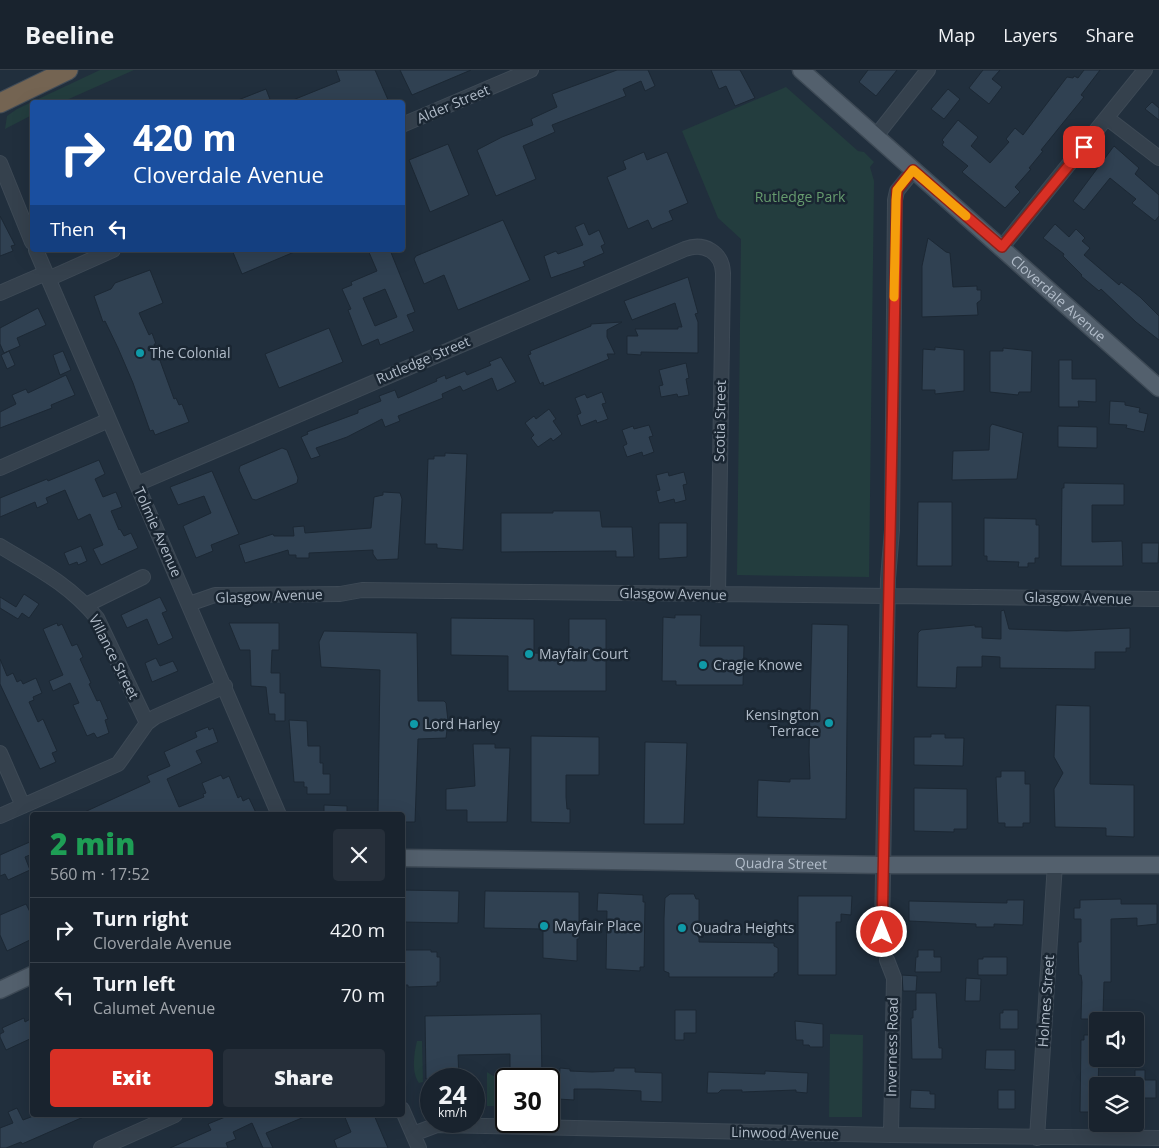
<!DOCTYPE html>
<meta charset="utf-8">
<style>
body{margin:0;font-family:"Open Sans",sans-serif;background:#262f3a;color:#f1f3f6;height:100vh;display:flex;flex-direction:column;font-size:19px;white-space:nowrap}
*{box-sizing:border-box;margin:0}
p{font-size:16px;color:#9fa4aa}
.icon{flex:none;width:28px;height:28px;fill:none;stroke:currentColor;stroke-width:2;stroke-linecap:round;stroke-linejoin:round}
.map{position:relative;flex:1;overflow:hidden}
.side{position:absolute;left:30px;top:742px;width:375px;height:305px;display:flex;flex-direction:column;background:#19232e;border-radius:5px;box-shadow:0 5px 20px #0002,0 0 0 1px #37404a}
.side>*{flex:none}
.banner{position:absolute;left:30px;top:30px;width:375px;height:152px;border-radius:5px;box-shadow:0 5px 20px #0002,0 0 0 1px #37404a;background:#1a4fa0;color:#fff;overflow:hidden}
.fabs{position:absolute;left:1089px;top:942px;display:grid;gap:10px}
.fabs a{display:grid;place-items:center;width:55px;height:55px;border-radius:5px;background:#19232e;box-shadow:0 5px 20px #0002,0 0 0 1px #37404a;font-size:25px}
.speed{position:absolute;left:420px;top:998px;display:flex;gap:10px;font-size:25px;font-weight:700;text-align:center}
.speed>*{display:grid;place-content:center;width:65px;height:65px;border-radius:50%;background:#19232e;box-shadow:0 5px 20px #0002,0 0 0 1px #37404a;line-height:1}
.speed small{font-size:12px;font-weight:400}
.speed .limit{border:2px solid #111;border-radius:8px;background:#fff;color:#111}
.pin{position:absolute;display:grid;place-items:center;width:42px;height:42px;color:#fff;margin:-21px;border-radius:10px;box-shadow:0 2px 8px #0006}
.me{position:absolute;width:55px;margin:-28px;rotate:0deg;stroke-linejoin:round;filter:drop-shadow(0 0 4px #0008)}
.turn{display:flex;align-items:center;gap:18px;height:105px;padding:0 20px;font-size:22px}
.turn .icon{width:65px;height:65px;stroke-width:2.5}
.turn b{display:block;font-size:35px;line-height:42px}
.then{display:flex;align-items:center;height:48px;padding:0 20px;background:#0003;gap:10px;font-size:19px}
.round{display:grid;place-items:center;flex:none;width:52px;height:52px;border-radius:5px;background:#262f3a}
.headline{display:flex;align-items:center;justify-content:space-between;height:85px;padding:0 20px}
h1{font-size:30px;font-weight:800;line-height:38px;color:#1e9e55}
.button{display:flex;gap:10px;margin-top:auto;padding:10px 20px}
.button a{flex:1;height:58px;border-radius:5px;background:#d93025;color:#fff;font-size:20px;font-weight:800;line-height:58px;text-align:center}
.button a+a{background:#262f3a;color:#f1f3f6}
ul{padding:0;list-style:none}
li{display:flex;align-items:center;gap:15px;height:65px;padding:0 20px;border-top:1px solid #37404a}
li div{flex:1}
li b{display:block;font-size:19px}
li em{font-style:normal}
header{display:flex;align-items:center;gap:30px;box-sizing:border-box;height:70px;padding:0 25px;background:#19232e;border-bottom:1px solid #37404a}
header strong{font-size:24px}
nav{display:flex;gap:28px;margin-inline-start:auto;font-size:18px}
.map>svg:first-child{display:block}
.green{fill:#233d3e}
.building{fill:#304152;stroke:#1c2834;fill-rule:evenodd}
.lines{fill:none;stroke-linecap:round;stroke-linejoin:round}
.minor-casing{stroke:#3e4a56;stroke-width:16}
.major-casing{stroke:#3e4a56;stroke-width:19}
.highway-casing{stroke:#404c58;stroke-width:21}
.minor{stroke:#35414d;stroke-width:14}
.major{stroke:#53606d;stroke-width:16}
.highway{stroke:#746452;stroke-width:19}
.route-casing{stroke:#8d1f18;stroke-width:12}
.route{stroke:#d93025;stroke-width:9}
.slow{stroke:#f59e0b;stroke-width:9}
.culture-dot{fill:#0f9aa8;stroke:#1a2632;stroke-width:2}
.labels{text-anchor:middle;stroke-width:5;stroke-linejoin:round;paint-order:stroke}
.street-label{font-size:14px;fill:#b1bcc9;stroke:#1a2632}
.park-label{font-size:14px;fill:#669b6e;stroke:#1a2632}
.poi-label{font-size:14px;fill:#b1bcc9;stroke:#1a2632;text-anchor:start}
</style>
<header>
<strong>Beeline</strong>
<nav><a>Map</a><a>Layers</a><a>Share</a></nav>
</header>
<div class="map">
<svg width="1159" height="1078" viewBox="0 0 1159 1078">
<rect width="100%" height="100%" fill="#212f3d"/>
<path class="green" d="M100,0H134L62,32H32V45L5,59L7,46L17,39Z
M786,17L858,81L864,82L874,92L870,97L874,111L869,507L737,505L741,169L718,148L682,61Z
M830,964L863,965L862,1047H829Z
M417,971H422L423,1012L419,1013C411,1002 414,983 417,971Z
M487,1002L495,1007L496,1036H487Z"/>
<path class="building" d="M336,0H375L389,32H288L340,11Z
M400,0H471L412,25Z
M617,0H648L655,16L645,21L641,11L623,19L626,26L552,55L555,62L523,76L536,109L496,126L477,80L502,67L533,55L531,49L557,37L552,24Z
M711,0H740L755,28L735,36L726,16L719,19Z
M868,0H897L876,26L859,12Z
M983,0H1000L992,9L1002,17L989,34L969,18Z
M1084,0H1100L1081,25L1084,27L1041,80L1043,81L1029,98L1031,99L1015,117L1020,122L1005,138L962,102L968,96L942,75L944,72L942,70L958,50L978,67L971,76L990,93L1009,72L1006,69L1015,58L1023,65L1067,7L1073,8L1074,6L1078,8Z
M266,19L271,32H233Z
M948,19L960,29L944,49L931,39Z
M1152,32L1159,38V50L1145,39Z
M448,74L469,125L430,142L409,90Z
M1114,76L1139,98L1135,104L1159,125V146L1155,151L1132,133L1136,129L1110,108L1084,140L1073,131Z
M644,82L647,90L667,82L688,133L669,141L673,150L660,155L652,159L648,150L628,159L607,107L626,99L623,91Z
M0,146L15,175L11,176L13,181L0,186Z
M503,150L530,210L458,240L444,205L424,214L414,189L416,186Z
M584,153L589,165L599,160L605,174L601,176L604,183L583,192L585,196L551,208L544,186L556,181L558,184L583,175L575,157Z
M1055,154L1069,167L1076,159L1085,168L1082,171L1090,178L1084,185L1119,215L1121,212L1140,227L1159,246V270L1136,252L1101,219L1099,221L1081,206L1082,205L1063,186L1064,184L1043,168Z
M928,168L946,182L950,183L953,217L977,216V220H981V230L977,233L978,245L922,247V196Z
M232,180H299L242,204Z
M368,180H390L415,242L407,245L414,261L380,275L378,269L362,276L348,240L351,239L342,219L352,215L351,212L377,201ZM385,219L397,247L375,256L363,228Z
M150,200L163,233L139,243L149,265L152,263L156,274H154L174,329L176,328L179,335L182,334L189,352L155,365L153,360L150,361L133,313L118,278L105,251L103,252L94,226L111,219L115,213Z
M688,207L698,243L695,244L698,252V283L641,282V285L627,284V266H638L635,259H678V257H682L675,233L632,250L624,231Z
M38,238L46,255L17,268L20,276L4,283L0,274V258Z
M622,252L607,260V267L615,284H607L609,289L544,316L543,312L540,314L528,285L531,284L530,281L591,256V254Z
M329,258L343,292L279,318L265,284Z
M935,277L964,280V321L935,324V320H922L923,279L935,280Z
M1003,278L1032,281L1031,322H1019L1018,325L990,322V281H1003Z
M9,281L15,295L7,299L1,285Z
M63,281L71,300L60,305L53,285Z
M501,287L516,312L497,321L492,308L463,321L460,316L442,324L443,328L398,346L400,351L385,357L382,349L347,367L316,378L320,386L311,389L301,367L308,364L307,362L358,343V340L381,331L379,326L395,320L398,328L437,311L436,309L445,305L446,309L465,301L467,305L491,295L489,292Z
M1059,290H1072V309H1096V332L1078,331L1079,337H1059Z
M686,293L689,308L686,309L689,325L678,327L677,324L661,327L659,316L663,315L659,300Z
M66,305L75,325L51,335L52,338L0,358V342L16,334L12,325L26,319L28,323Z
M602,322L606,333L602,334L608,349L597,353L596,350L581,356L577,345L581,343L575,328L585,324L587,328Z
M1110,331L1125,332V335L1140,338L1139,342L1148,344L1144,362L1126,358L1127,355L1109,354Z
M549,339L556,349L553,351L562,364L553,371L551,368L538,377L531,368L534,365L525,353L534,346L536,349Z
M992,354L1023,363L1017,409L952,410L953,381L989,380L990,357Z
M649,355L653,366L649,367L654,382L643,386L642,382L627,387L623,376L627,374L622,360L633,356L634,359Z
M1058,356L1097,357V378L1058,377Z
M282,378L287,380L298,408L297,413L256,430L252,429L239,400L240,396Z
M445,383L467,384L463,480L437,478V474H425L428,389H434V386H445Z
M99,390L105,404L95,409L103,427L116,422L122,437L111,441L119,460L120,459L124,466L131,463L138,478L101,495L93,479L103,475L90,444L78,450L65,420L46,428L48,433L37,438L35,432L0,447V428L47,409L48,411Z
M212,401L239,464L211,475L213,481L196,488L183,456L211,443L204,426L178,435L170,417Z
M668,402L669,406L684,402L687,414L683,415L686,430L675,433L674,429L659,433L656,421L660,420L656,405Z
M1064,413L1124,414V435H1092V472L1122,471L1123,496H1061L1062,418H1064Z
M383,422L400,423L402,429L398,489L377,490L373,484V480L309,483V488H296V485H289L288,480L245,493L239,475L273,464L274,466H294L293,457L304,456L305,463L371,458L374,427L383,425Z
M918,432H952V496H917Z
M553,441H600L602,457H632L634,487H616V481L501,482V443H553Z
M984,448L1036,449V455H1039V488H1035V493H1028V497H1018L1019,492L987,491V486H984Z
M659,453H687V487L659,489Z
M1142,473H1159L1158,493H1142Z
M81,476L87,491L78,495L77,492L69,495L64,483Z
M24,524L39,534L29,548L22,543L18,549L0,538V527L16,537Z
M160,527L167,541L162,543L173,568L158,575L147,549L127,558L121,545Z
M1004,540L1009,559L1067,561L1130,558V578H1126V582H1095V599L1000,598V587L982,586V597H957L956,618L917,617L918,563L921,560L975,555V557H982V568L1001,569V541Z
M675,545H701L700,576H744L743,615H676V611H662L663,547L675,548Z
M451,548L534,549V583L569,584V549H606V621H508V586L451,585Z
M57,553L58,556L62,554L72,576L77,574L83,587L80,589L91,613L89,614L97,631L100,630L108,649L105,650L109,663L97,668L94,663L87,666L73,635L79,633L70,613L53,621L49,611L63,605L43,559Z
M229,553H279V580H272L271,603H280V623H285V651H275V644H269L266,617L251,616L250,580H240Z
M812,554L848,555L846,749L757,747L758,710L790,712V709H810L809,682Z
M324,561L417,563L418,631H444L446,633L448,651L446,668L418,669L415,752H402V745H378L380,600L321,597L319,572Z
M156,588L160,596L173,591L178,601L152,612L145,593Z
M0,589L7,606L13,603L17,612L21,610L23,614L36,608L42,623L33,627L34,630L29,632L38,652L43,649L57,681L52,683L56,692L40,699L0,614Z
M1056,635L1090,636V714L1134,715V767L1106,766V758L1055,757L1054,719L1063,703L1054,687Z
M289,650L307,651L308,676H320V693H323V704H330V724H307V717H304V712H294Z
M208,657L209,660L213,658L218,672L196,681L202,693L167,709L179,737L204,727L203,724L206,723L202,713L221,705L223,709L229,706L238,728L241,726L243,731L249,728L257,745H78L150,712L147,706L170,696L164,682L197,667L195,662Z
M931,664H945V668H964L963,696L914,695V667H931Z
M531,666L599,667V705H566V727L567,739H570V753L531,752Z
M645,672L687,673L684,754H644Z
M473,674H495V678H510L507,752H467V740H446V719L475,716Z
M1001,701H1025V714H1030V753H1023V757H1005V753H998L996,707H1001Z
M914,718L967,719V759H954V762L914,761Z
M324,735L347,736V745H324Z
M32,771V784L25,787L30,800L8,810L5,804L0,806V785Z
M402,820L459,821L458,853L402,852Z
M485,821L579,822V869H577V891L543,888V859L484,858Z
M598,823L643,825V832H645L644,897H640V901L606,899L607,841H597Z
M670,824H694L696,829H699V872L774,873V876L778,878V902L774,904V907H669V903L664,901V848L665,828Z
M798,826H852L851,845L841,844V852H836V905H798Z
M1121,829V834H1157V854L1137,856V848L1111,849V912H1104L1103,944H1092V949H1081L1082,912L1081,905H1079L1078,872H1081V849H1074V838H1080V830Z
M1007,830H1024L1023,855L994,854V857H976V854L909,851V831L1007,833Z
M26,834L32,846V869L7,881L0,865V845Z
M403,880H431V882H437V887H440V912H437V916L408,917V915H402Z
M918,880H934V887H941V902H915L916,887H918Z
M983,887H1007V905H978V889H983Z
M902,905L917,906L916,921H903Z
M966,908L981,909L980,931H965Z
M916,923H936L939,978H942V989H912L911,948H913V940H916Z
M675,940H696V963H684V970H675Z
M1003,940H1018V959H1000V943H1003Z
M541,944L542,1009H510V984L458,985L459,1009H426L425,946Z
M24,948L25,952L32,948V968L6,980L0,967V964L4,962L2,958Z
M795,951L823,954V977H810L809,975H803V970H796Z
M1084,965H1098V989H1099L1097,1042H1080L1081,970H1084Z
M986,980H1015V1000L985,999Z
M560,998L570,999V1001L592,1002L614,1001V998H635V1002L662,1003V1032L641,1031V1021L599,1019H574V1030L558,1029Z
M1135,1000H1145V1010H1156V1028H1135Z
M765,1001L808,1003L807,1023L796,1022V1020L742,1022V1020H721L718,1023H707L708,1002L765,1004Z
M911,1020L930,1021V1024H935V1039L910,1038Z
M998,1020H1015V1039H998Z
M17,1038L23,1050L36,1045H88L22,1074L21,1072L6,1078H0V1058L13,1053L8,1042Z
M230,1045H309L266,1063L273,1078H263L252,1053L233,1062L236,1069L226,1073L228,1078H170L211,1060L208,1054Z
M344,1045H374L388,1078H337L334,1070L351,1062Z"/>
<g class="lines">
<g class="minor-casing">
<path id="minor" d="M1107,48L1159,88
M402,55L531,0
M876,66L928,0
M0,93L32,172
M1002,177L1145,0
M36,180L279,745
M48,209L113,180
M0,223L46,203
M0,398L109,350
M137,414L685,179C704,172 722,182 723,203L718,525
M0,476C38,499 69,514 97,548L147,653
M189,534L215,525L340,524L362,520L1159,529
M86,535L143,507
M0,683L23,736
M0,746L118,694L147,653L155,647L225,616
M882,862L888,509L892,460L895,130L897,121L913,101
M887,890L894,908L891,1065
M402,1039L419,1078
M413,1064L437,1055L891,1065L1159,1068
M1037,1068L1055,794
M101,1078L175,1045"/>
</g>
<g class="major-casing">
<g id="major">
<path id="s1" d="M801,0L1159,318"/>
<path id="s2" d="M402,788L882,795H1159"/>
<path d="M0,920L32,905"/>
</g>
</g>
<g class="highway-casing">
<path id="highway" d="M0,33L68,0"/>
</g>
<use href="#minor" class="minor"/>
<use href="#major" class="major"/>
<use href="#highway" class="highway"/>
</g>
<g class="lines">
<g class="route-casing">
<path id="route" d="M882,862L897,120L913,100L1002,177L1084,77"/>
</g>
<use href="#route" class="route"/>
<path class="slow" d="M894,227L896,130L897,120L913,100L966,146"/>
</g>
<g class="culture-dot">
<circle cx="140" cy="283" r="5"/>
<circle cx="529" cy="584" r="5"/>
<circle cx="703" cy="595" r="5"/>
<circle cx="829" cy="653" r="5"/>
<circle cx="414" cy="654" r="5"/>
<circle cx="544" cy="856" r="5"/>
<circle cx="682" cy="858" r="5"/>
</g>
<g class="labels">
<g class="street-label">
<text transform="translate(453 34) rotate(-23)" y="5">Alder Street</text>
<text dy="5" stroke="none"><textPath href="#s1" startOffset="344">Cloverdale Avenue</textPath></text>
<text transform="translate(423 290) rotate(-23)" y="5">Rutledge Street</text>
<text transform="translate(720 351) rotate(-89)" y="5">Scotia Street</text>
<text transform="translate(158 462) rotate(66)" y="5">Tolmie Avenue</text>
<text transform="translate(673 524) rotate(1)" y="5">Glasgow Avenue</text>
<text transform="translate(269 526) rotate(-2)" y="5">Glasgow Avenue</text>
<text transform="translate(1078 528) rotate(1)" y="5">Glasgow Avenue</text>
<text transform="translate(114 587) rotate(63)" y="5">Villance Street</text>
<text dy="5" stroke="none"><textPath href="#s2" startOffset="379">Quadra Street</textPath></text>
<text transform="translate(1046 931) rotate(-86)" y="5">Holmes Street</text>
<text transform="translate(892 977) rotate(-89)" y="5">Inverness Road</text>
<text transform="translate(785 1063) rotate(1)" y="5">Linwood Avenue</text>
</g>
<g class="park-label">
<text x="800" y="132">Rutledge Park</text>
</g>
<g class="poi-label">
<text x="150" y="288">The Colonial</text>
<text x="539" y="589">Mayfair Court</text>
<text x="713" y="600">Cragie Knowe</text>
<text x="819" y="650" text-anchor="end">Kensington<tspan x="819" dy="16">Terrace</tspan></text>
<text x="424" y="659">Lord Harley</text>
<text x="554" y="861">Mayfair Place</text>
<text x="692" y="863">Quadra Heights</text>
</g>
</g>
</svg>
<div class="fabs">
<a><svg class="icon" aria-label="sound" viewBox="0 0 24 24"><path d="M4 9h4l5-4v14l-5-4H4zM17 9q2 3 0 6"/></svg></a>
<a><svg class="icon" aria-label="layers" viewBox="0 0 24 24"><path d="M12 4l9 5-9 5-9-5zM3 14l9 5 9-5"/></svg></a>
</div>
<div class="speed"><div>24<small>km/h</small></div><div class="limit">30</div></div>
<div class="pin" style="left:1084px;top:77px;background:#d93025"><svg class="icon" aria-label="arrive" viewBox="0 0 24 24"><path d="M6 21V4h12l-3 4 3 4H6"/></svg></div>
<svg class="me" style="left:882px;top:862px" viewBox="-20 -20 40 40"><circle r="17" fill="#d93025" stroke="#fff" stroke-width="3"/><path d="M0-11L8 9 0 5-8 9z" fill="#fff"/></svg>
<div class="banner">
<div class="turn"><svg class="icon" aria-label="right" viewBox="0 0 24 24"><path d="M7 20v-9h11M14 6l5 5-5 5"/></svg><div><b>420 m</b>Cloverdale Avenue</div></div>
<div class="then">Then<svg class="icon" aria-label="left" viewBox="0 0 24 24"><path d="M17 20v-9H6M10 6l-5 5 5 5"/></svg></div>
</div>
<section class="side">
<div class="headline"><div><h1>2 min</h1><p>560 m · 17:52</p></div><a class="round"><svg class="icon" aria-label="close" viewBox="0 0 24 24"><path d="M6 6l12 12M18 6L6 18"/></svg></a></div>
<ul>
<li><svg class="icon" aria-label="right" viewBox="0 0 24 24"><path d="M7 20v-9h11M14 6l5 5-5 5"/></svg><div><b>Turn right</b><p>Cloverdale Avenue</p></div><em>420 m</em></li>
<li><svg class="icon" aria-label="left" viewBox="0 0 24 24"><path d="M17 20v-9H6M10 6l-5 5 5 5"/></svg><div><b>Turn left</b><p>Calumet Avenue</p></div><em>70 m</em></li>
</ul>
<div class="button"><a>Exit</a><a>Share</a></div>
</section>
</div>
